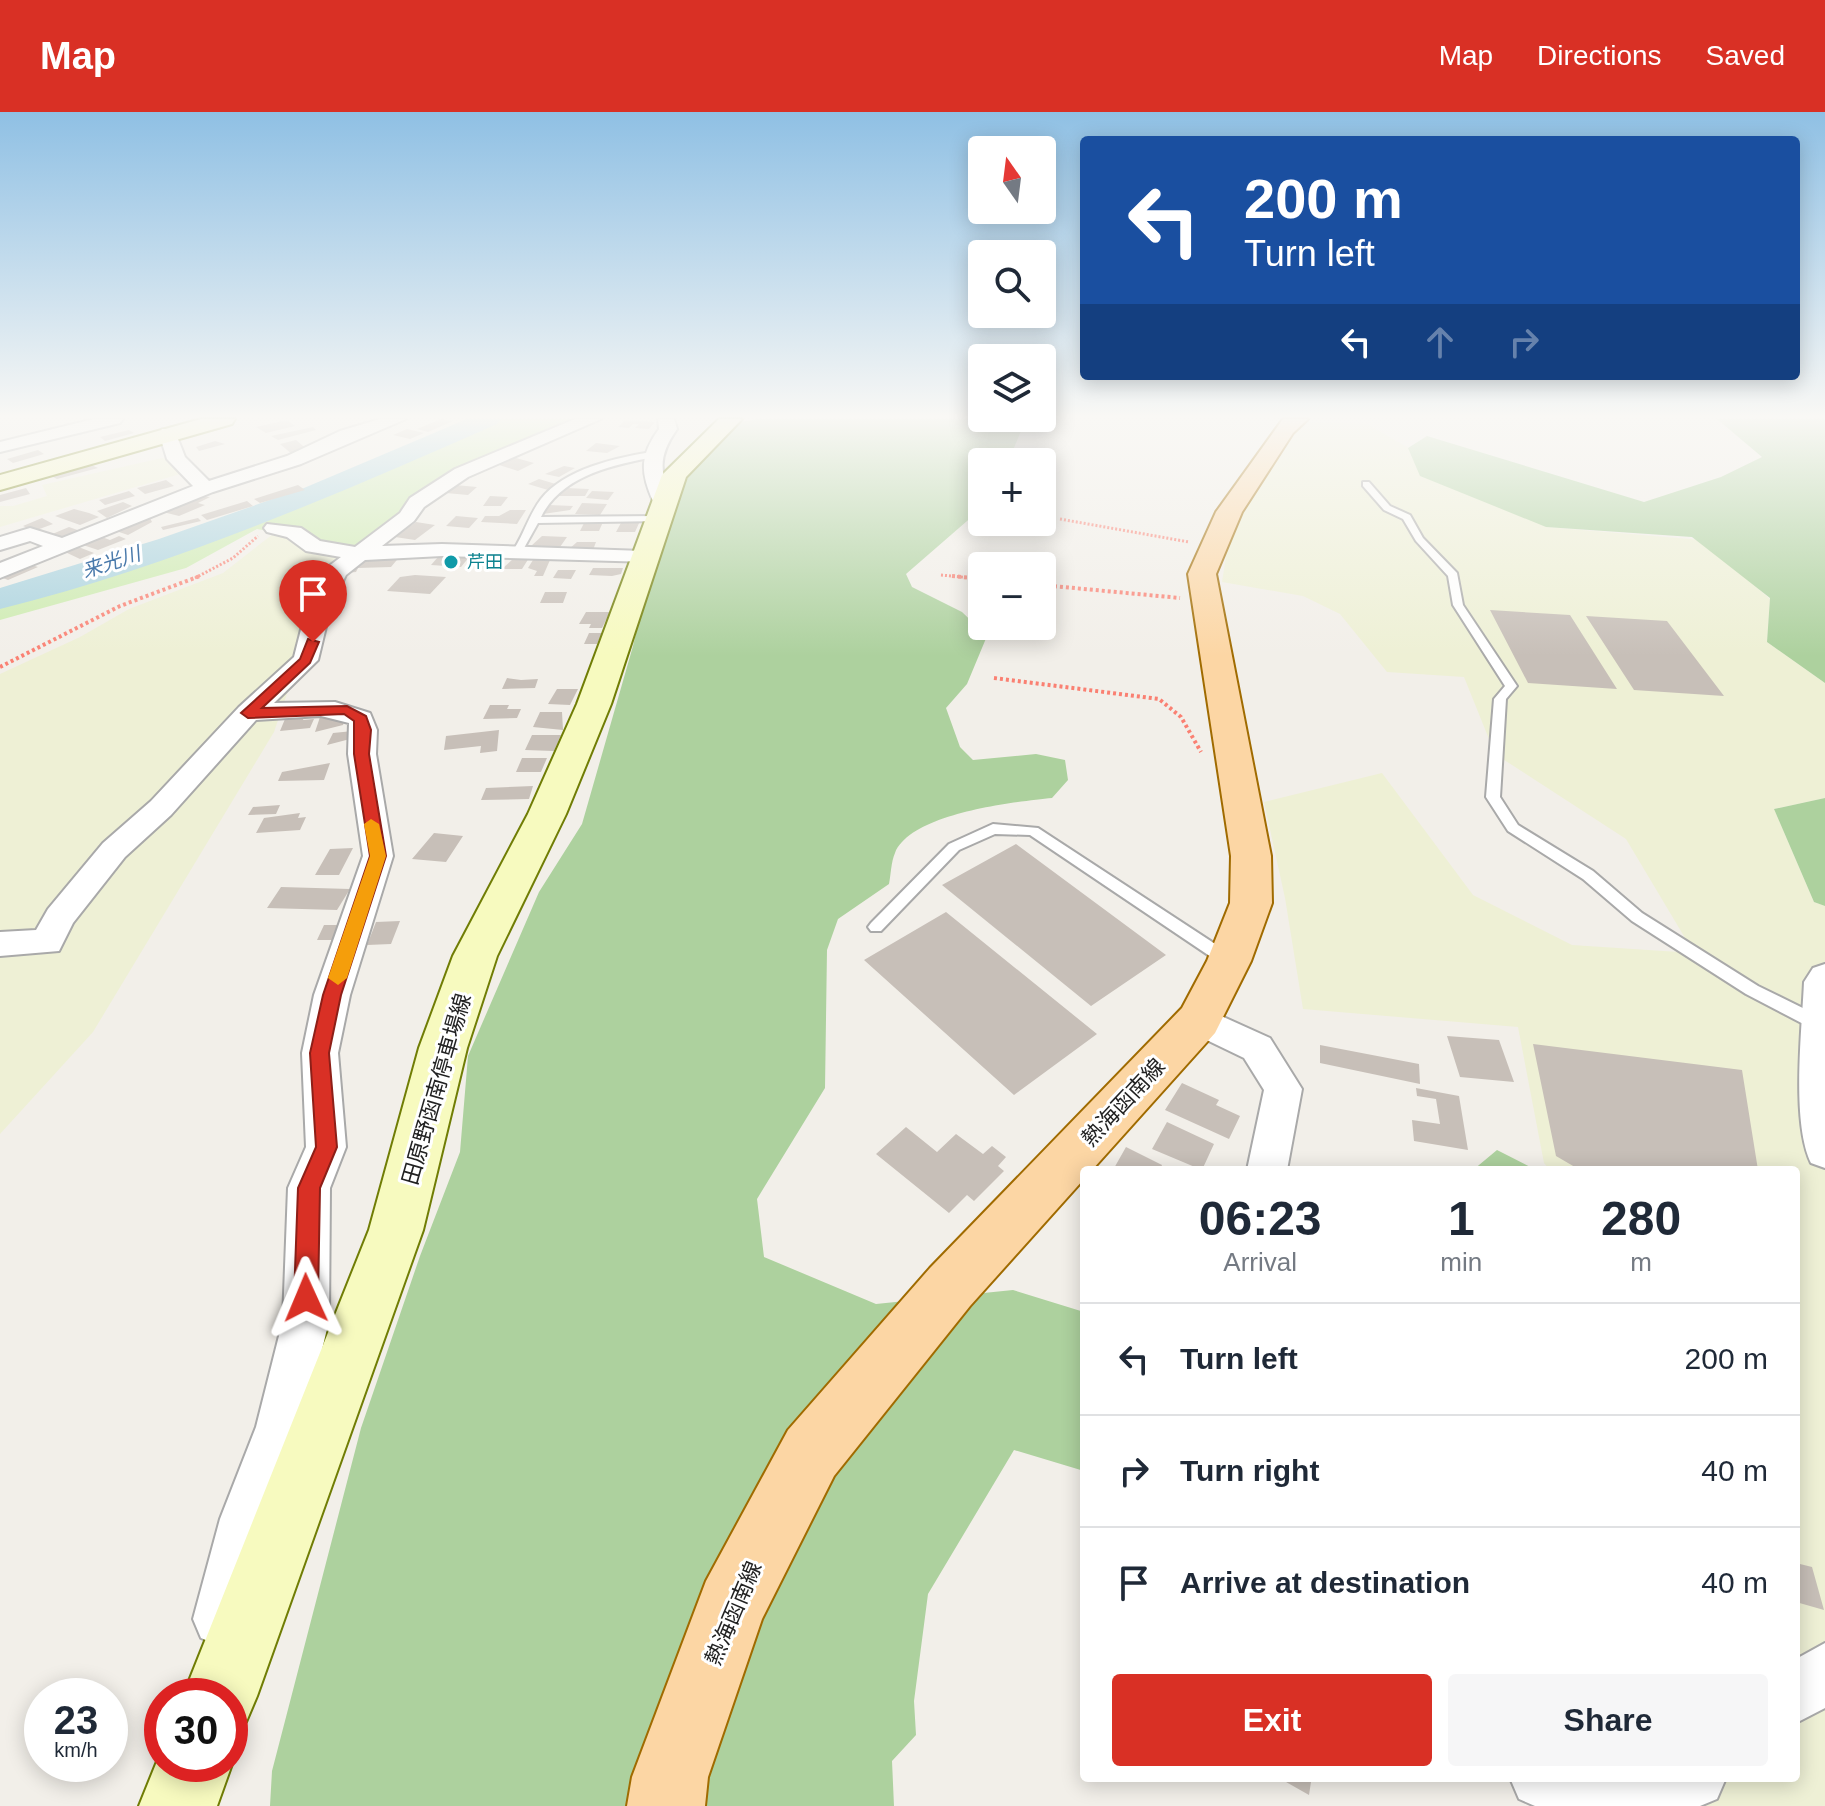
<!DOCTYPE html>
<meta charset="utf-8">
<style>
body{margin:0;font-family:Arial,"Noto Sans JP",sans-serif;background:#f6f6f7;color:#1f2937;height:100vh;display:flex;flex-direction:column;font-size:30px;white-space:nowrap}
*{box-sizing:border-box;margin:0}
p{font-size:26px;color:#747a83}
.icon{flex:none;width:44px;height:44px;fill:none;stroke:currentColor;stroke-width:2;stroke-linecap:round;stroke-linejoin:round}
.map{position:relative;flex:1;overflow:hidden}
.panel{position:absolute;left:1080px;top:1054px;width:720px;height:616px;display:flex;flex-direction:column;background:#fff;border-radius:8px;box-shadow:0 4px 20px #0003}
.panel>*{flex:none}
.top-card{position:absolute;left:1080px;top:24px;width:720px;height:244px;border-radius:8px;box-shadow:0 4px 20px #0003;background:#1a4fa0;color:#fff;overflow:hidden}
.needle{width:52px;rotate:346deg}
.tools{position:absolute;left:968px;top:24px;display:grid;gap:16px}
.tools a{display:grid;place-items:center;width:88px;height:88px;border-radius:8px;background:#fff;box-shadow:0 4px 20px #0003;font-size:40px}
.speed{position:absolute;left:24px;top:1566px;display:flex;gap:16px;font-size:40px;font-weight:700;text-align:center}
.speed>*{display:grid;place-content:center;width:104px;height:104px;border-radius:50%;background:#fff;box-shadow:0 4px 20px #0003;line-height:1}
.speed small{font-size:20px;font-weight:400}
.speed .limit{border:12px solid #d22;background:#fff;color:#111}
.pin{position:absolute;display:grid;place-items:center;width:68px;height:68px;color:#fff;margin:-82px -34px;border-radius:50% 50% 50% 0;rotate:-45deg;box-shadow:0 0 8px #0007}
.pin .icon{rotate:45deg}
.me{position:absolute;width:88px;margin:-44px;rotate:359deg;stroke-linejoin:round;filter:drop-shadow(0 0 6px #0008)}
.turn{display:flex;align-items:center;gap:28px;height:168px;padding:0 32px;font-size:36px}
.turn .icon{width:104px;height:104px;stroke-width:2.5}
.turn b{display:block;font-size:56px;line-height:68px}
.lanes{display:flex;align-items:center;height:76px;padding:0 32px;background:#0003;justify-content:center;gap:40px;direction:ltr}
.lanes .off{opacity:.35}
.eta{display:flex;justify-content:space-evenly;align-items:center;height:136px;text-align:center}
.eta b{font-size:48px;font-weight:800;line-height:56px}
.primary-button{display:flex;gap:16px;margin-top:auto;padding:16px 32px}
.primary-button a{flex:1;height:92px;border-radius:8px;background:#d93025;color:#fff;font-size:32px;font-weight:800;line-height:92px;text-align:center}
.primary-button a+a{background:#f6f6f7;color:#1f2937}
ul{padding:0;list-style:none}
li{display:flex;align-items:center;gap:24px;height:112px;padding:0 32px;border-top:2px solid #e0e1e3}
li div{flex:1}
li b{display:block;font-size:30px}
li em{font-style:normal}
header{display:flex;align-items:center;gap:48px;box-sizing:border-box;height:112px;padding:0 40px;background:#d93025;color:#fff}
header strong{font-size:38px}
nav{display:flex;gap:44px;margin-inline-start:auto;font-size:28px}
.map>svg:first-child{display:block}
.farmland{fill:#eef0d5}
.grass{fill:#cdebb0}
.forest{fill:#add19e}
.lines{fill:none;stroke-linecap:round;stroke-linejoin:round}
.river{fill:#aad3df;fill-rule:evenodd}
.building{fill:#c7bfb8}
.service-casing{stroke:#a9a9a9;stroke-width:4}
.minor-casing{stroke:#a9a9a9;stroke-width:4}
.secondary-casing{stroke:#707d05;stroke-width:4}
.primary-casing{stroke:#a06b00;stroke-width:4}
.path-far1{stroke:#fa8072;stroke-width:3;stroke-dasharray:2 2;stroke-linecap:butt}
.path{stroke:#fa8072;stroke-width:4;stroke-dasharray:3 3;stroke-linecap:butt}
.service{fill:#fff;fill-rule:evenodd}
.minor{fill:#fff;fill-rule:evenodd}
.secondary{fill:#f7fabf;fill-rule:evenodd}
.primary{fill:#fcd6a4;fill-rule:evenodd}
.route{fill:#d93025;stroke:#8d1f18;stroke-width:2}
.slow{fill:#f59e0b}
.culture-dot{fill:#0f9aa8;stroke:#fff;stroke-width:3}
.labels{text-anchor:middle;stroke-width:6;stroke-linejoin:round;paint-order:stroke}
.far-culture-label{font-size:18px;fill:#0d838f;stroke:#fff;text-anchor:start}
.far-water-label{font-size:20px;font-style:italic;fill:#4a7aab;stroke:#fff}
.street-label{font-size:22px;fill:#222;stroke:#fff}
</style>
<header>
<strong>Map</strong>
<nav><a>Map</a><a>Directions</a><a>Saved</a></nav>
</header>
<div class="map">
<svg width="1825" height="1694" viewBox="0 0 1825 1694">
<rect width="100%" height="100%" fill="#f2efe9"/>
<path class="farmland" d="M1303,310L1367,312L1546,415L1702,428L1770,487L1767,530L1825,571V686L1774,697L1814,790L1825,794V1694H1562L1583,1666H1796V1058H1550L1544,1051L1518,915L1303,897L1285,786L1264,690L1382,661L1473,783L1572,833L1694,841L1626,727L1495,642L1464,565L1387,560L1340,502L1303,484L1222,470L1230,419Z
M162,346L167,347L180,362L0,415V394H13L47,384L42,373Z
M273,422L293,425L349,444L312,508L274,620L93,920L0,1022V562L80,525L129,497L223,461Z"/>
<path class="grass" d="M466,307H576L412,385L398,406L360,436L257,417L186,456L0,508V477L306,382Z"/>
<path class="forest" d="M758,307H1058L1021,319L1008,350H982V396L906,462L912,475L962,500L987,524L967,572L946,596L960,635L973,648L1036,642L1065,648L1068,668L1052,686C1014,690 911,701 895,741C891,750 891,762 889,772L838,807L827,838L825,976L757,1087L764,1145L876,1192L1013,1178L1084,1200V1359L1014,1338L928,1482L914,1589L916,1623L892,1649L894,1694H270L272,1659L361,1316L420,1144L460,1040L468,944L539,780L582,712L633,534L657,431L685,370L707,335L739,310Z
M1717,307H1825V571L1767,530L1770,486L1692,425L1546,415L1420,364L1408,336L1427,324L1644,390L1721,365L1762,345Z
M1825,686V794L1814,790L1774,697Z
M1497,1038L1536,1058H1473Z"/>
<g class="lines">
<path class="river" d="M467,307H501L497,312C336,383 172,454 0,497V476L159,427L304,376Z"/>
</g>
<path class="building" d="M441,307L453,309L428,320L417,317Z
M287,308L295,314L266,321L256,315Z
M625,308L655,310L649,317L635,316L639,312H633L629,316L618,315Z
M313,315L316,318L278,328L271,324Z
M407,317L424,321L410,327L393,323Z
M129,318L134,321L105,329L100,325Z
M296,328L309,339L293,343L280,332Z
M215,329L225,332L199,339L196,335Z
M596,331L620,334L607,341L586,339Z
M38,338L44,342L13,351L7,347Z
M509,344L534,351L518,359L493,351Z
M87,351L98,356L57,367L49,363Z
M564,354L575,356L559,365L545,362Z
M539,367L559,373L548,378L528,372Z
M166,368L174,374L145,382L137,376Z
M298,373L305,378L260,391L254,387Z
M455,373L477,375L468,383L446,381Z
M26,376L30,382L0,390V383Z
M566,376L589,377L585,384H558Z
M129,379L135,384L105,393L99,388Z
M592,379L614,380L608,388L586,386Z
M201,384L210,385L198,391L205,393L179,404L163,400Z
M490,384L508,385L501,394H483Z
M247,389L253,394L207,408L201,403Z
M123,390L132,394L107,406L97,399Z
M582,391L607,392L600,403L575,402Z
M549,393L573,394L570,398L543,402Z
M74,397L89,401L99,405L80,413L55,404Z
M510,398H526L517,412L481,410L485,404H499Z
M456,404L478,406L469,416L446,414Z
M42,406L53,412L34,419L23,414Z
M150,406L152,410L128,423L113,418Z
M198,406L201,409L163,418L161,415Z
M585,409L593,410H603L599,419H580Z
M622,409H640L635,420H616Z
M416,410L435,413L415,428L395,425Z
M69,415L83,420L61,427L50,423Z
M119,424L126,427L98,438L83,433L102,425L110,428Z
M542,424L567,425L560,435L531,434Z
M577,430H596L593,438H568Z
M76,434L94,441L80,447L63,439Z
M401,443L391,455L358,456L356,460L346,461L355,449Z
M447,443L470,444L461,455L431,453L438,445Z
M529,446L522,457H502L513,447Z
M533,448H550L543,464H534L537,459L528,456Z
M32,453L38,455L8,468L0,465Z
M593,456H623L621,462L612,464L589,463Z
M558,458H576L571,467L553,466Z
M415,463L446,465L430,482L387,479L400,465Z
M545,480H567L563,491H540Z
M1490,498L1570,503L1617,577L1528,571Z
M586,500H610L602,516H589L591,512H579Z
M1586,504L1667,509L1724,584L1634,578Z
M589,521H602L597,532H584Z
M507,566L521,568L538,567L535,576L502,577Z
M557,577H578L570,593L548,592Z
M490,593H509L507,597H521L517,606L483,607Z
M540,600H562L563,618L533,615Z
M338,603L345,607L343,613L315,620L320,605Z
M304,605L303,608L314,607L310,616L280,619L285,607Z
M499,618L497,639L480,641L481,634L444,638L446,624Z
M353,619L350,627L327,633L333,621Z
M532,623H561L554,639L525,638Z
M522,646H547L541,660H516Z
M330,651L324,668L278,669L282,660Z
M533,674L529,687L481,688L486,676Z
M280,693L276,702L248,703L253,695Z
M300,701L298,706L306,705L300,718L256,721L264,706Z
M434,721L463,724L446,750L412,747Z
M1016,732L1166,843L1091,894L942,773Z
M353,736L339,763H315L330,737Z
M281,775L350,777L337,798L267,796Z
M946,800L1097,922L1014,983L864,848Z
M400,809L391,832L367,833L376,810Z
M324,813H342L335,828H317Z
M1447,924L1499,928L1514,970L1460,965Z
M1533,932L1742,958L1758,1058H1580L1556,1044Z
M1320,933L1419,952L1420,972L1320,951Z
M1182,971L1219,988L1216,993L1240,1004L1229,1027L1165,998Z
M1416,976L1459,984L1468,1038L1414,1029L1412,1008L1440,1012L1436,987L1417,984Z
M1167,1010L1214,1032L1202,1058L1152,1037Z
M906,1015L937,1040L956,1022L983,1042L992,1034L1006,1045L998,1054L1004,1059L974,1089L967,1083L949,1101L876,1042Z
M1126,1035L1162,1053L1160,1058H1113Z
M1796,1451L1812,1455L1824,1498L1796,1490Z
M1279,1666H1304L1311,1670L1309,1683Z"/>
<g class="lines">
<g class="service-casing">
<path id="service" d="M651,340L655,343L654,345C612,353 561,364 541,405L657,404L660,405V409L538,411L519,445H511L510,443C523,426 528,404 541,387C565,357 615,346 651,340Z
M1363,370H1369L1390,394L1410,403L1423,426L1457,461L1463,493L1517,574L1506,587L1500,685L1518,713L1593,759L1642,801L1758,874L1825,907V917H1813L1746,882L1632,809L1583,767L1508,719L1486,685L1494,587L1505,574L1453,493L1448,464L1416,429L1403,407L1384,398L1363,374Z
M993,712L1038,716L1235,845L1237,849L1235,853H1223L1030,723L995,722L959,738L881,819H871L868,815L871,811L949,732Z"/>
</g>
<g class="minor-casing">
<path id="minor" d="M94,307H123L120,311L0,340V330Z
M380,307H406L301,352L213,380L0,466V451L43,434L30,429L0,438V425L30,416L62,426L193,374L167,347L159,321L162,317H174L185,345L209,369L287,344L340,319Z
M575,307H601L468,365L424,395L414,409L382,434L442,432L643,439L651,440L654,445L651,450L442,444L365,448L346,463L331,494L318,548L274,591L335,590L370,601L377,618L376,642L393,744L350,883L338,941L346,1035L330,1076L329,1208L304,1315L272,1407L239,1526L220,1534L201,1526L193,1507L220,1407L256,1315L283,1208L288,1076L306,1035L302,941L314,883L363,744L348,642L349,611L321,604L256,608L171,703L125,745L73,811L59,839L0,844V820L36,818L48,797L103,731L151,689L239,595L294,545L307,494L329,454L341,445L306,439L287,425L267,420L264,416L267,412L301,416L320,429L355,435L400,401L410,386L455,357Z
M658,307H674L677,317C658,344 659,360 673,389L663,395L653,389C640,360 640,343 659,317Z
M1825,852V1056L1811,1051C1791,1010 1802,917 1804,870L1813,856Z
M1199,894L1270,926L1302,977L1287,1058H1247L1264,978L1244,946L1186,918L1181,908L1186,898Z
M1825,1531V1596L1796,1611V1547Z
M1510,1666H1726L1717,1687L1700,1694H1535L1519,1687Z"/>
</g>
<g class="secondary-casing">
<path id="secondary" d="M201,307H235L232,312L0,378V363Z
M719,307H742L686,365L611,592L566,702L497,844L467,936L423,1118L257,1584L246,1610L230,1617V1584H183L369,1118L419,936L453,844L528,702L577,592L662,363Z
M162,1637V1652H230V1647L232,1652L217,1694H139Z"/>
</g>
<g class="primary-casing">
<path id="primary" d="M1283,307H1308L1293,321L1242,400L1216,462L1271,744L1272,791L1251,849L1215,921L1092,1058H1084V1067L970,1194L834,1364L762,1507L708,1665L705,1694H627L632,1665L706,1469L788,1318L930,1156L1182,896L1207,849L1230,791L1231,744L1188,462L1216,400Z"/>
</g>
<path class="path-far1" d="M1060,407L1189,430
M941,463L972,466
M195,466L233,446L258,424"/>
<path class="path" d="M952,464L982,467
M1042,473L1180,486
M0,555L120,494L200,464
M994,566L1159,587L1181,605L1201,640"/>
<use href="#service" class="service"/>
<use href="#minor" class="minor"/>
<use href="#secondary" class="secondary"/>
<use href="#primary" class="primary"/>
</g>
<linearGradient id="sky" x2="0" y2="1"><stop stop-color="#8fc0e4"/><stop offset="0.56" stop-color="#f9f8f5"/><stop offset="1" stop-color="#f9f8f5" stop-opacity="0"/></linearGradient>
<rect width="1825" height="544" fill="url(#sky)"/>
<path class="route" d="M308,527L319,530L310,551L262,596L347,594L366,604L371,618L369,642L386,744L341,883L329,941L337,1035L320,1076L318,1186L314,1194L306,1198L297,1194L294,1186L298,1076L316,1035L310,941L323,883L370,744L354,642V609L344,602L248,606L241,601L300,547Z"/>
<path class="slow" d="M371,707L379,712L386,744L347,866L338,873L328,866L370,744L364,712Z"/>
<circle class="culture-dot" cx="451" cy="450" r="8"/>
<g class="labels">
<g class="far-culture-label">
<text x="467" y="456">芹田</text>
</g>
<g class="far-water-label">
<text transform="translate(111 450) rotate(-18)" y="7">来光川</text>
</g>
<g class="street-label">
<text transform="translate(436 977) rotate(-74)" y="8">田原野函南停車場線</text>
<text transform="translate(1123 990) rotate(-47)" y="8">熱海函南線</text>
<text transform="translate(733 1501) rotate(-67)" y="8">熱海函南線</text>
</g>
</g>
</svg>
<div class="tools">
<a><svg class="needle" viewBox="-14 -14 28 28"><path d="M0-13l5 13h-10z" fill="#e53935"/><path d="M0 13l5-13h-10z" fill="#747a83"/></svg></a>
<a><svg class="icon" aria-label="search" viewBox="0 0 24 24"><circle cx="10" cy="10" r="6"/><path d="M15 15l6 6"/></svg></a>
<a><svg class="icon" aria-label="layers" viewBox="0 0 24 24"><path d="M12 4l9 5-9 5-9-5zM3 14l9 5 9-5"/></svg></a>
<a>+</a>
<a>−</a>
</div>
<div class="speed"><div>23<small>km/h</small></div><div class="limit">30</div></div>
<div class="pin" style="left:313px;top:530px;background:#d93025"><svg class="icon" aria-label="arrive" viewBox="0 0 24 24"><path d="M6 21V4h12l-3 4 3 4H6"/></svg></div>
<svg class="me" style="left:306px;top:1186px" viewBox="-20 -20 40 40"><path d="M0-17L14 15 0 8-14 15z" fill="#d93025" stroke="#fff" stroke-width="4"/></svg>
<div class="top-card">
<div class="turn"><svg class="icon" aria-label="left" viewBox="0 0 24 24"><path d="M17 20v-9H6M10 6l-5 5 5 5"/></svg><div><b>200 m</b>Turn left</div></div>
<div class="lanes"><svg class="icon" aria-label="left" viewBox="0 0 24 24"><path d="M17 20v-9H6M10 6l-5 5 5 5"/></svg><svg class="icon off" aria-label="ahead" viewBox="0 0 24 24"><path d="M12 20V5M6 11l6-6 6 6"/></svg><svg class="icon off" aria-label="right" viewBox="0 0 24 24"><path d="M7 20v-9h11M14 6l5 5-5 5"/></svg></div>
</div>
<section class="panel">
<div class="eta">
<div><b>06:23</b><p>Arrival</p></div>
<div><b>1</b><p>min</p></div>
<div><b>280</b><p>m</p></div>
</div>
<ul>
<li><svg class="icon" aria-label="left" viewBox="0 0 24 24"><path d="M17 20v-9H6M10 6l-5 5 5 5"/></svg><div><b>Turn left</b></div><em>200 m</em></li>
<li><svg class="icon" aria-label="right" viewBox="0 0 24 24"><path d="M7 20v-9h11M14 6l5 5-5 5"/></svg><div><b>Turn right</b></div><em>40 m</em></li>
<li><svg class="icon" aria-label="arrive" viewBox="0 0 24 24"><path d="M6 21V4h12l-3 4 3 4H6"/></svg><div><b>Arrive at destination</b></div><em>40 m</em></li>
</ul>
<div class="primary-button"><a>Exit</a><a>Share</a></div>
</section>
</div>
